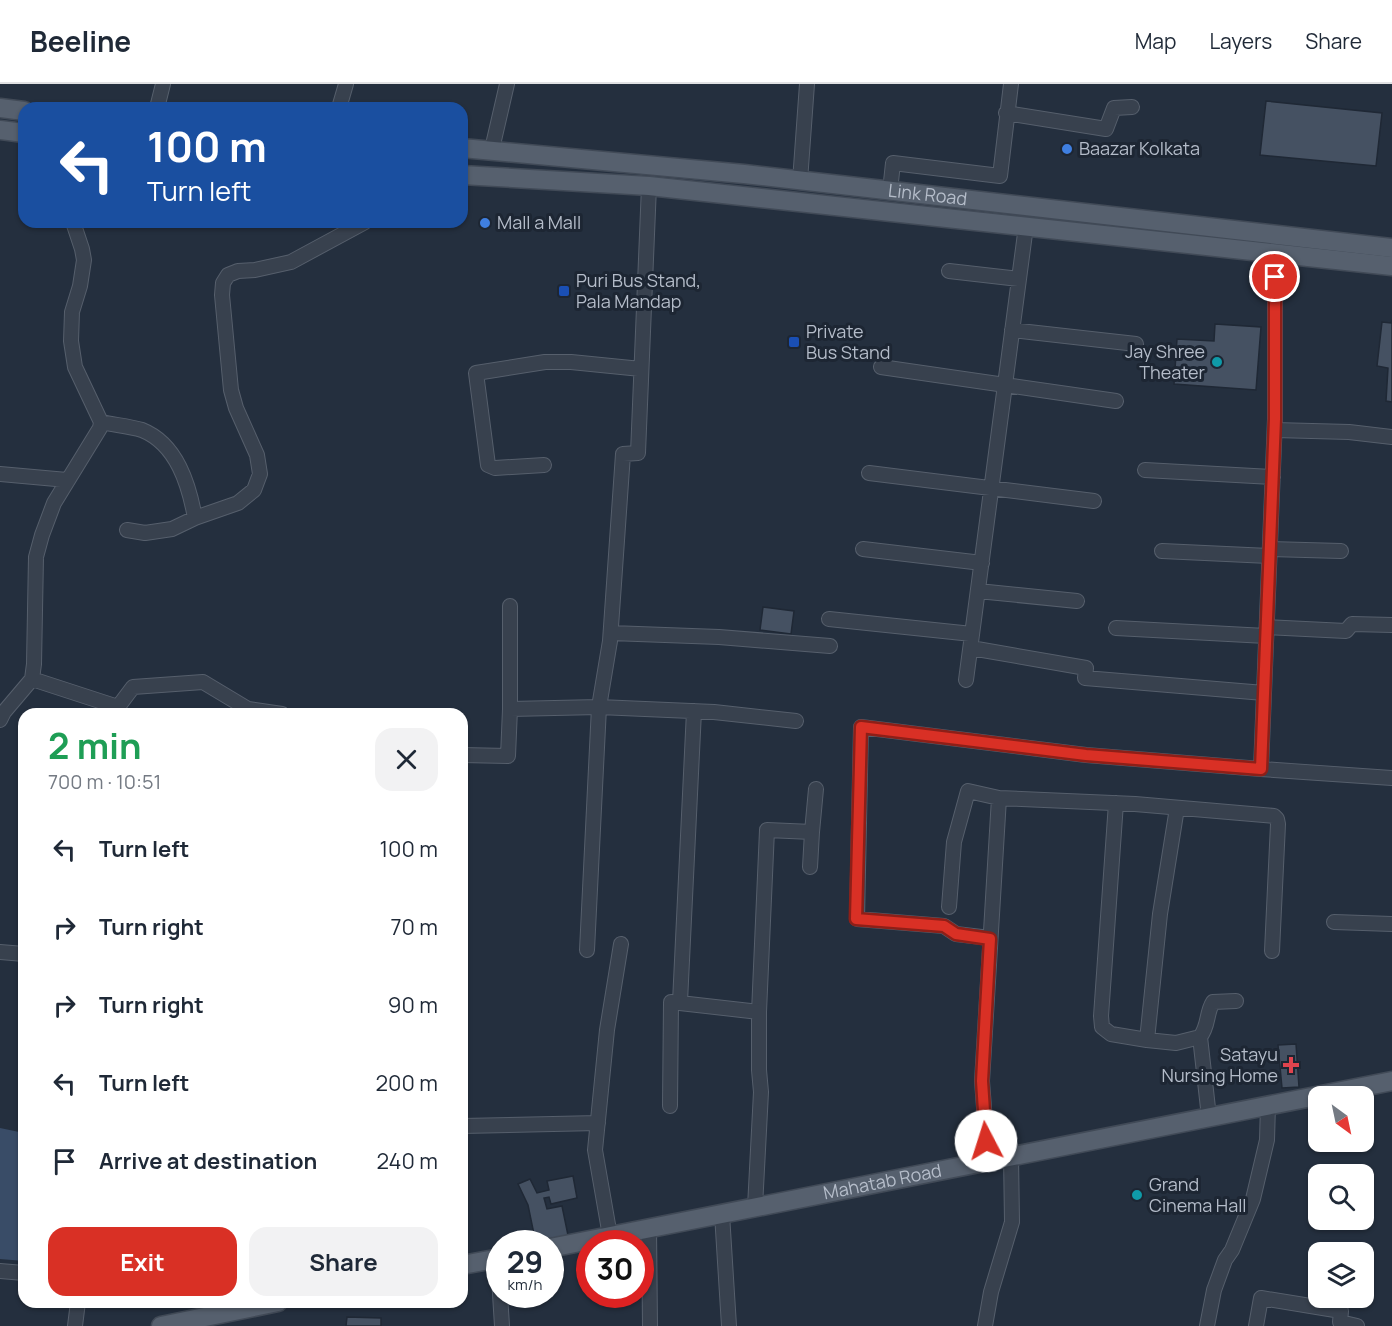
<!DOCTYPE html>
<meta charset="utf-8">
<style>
body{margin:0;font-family:Manrope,sans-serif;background:#f2f2f3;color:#1f2937;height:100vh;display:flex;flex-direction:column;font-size:22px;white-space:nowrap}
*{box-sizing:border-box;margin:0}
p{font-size:20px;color:#747a83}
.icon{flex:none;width:33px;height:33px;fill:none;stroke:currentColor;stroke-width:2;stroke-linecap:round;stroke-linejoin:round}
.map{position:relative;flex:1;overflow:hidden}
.panel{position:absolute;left:18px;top:624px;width:450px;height:600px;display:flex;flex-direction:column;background:#fff;border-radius:18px;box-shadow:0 2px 4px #0004}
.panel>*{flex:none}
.hud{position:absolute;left:18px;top:18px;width:450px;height:126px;border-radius:18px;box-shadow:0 2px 4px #0004;background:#1a4fa0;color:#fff;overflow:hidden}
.needle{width:39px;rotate:147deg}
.fabs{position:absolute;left:1308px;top:1002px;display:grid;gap:12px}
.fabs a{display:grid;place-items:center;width:66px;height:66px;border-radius:12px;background:#fff;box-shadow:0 2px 4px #0004;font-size:30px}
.speed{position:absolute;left:486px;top:1146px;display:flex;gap:12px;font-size:30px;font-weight:700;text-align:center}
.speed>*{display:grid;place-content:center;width:78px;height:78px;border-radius:50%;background:#fff;box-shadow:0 2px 4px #0004;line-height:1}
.speed small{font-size:15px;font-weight:400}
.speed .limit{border:9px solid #d22;background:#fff;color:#111}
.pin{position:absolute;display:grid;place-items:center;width:51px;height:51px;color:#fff;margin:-26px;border:3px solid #fff;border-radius:50%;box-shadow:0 2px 6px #0007}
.me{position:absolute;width:66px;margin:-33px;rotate:355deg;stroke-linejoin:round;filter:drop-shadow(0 0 4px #0008)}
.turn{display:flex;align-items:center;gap:21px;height:126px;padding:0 30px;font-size:27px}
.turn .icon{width:78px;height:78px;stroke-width:2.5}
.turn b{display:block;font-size:42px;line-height:51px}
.round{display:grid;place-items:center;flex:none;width:63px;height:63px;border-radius:18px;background:#f2f2f3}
.head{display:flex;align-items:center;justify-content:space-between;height:102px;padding:0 30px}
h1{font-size:36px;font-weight:700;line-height:45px;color:#1e9e55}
.button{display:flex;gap:12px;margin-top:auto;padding:12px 30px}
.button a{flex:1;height:69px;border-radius:18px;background:#d93025;color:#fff;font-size:24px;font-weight:700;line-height:69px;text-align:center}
.button a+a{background:#f2f2f3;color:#1f2937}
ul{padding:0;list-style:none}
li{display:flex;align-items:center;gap:18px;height:78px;padding:0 30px}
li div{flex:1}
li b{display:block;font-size:22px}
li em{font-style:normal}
header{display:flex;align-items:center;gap:36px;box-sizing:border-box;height:84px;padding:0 30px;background:#fff;border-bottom:2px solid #e0e1e3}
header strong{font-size:28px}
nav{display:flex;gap:33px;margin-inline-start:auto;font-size:21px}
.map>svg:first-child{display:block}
.water{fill:#394c67}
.building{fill:#455162;stroke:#1f2835;stroke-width:1.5}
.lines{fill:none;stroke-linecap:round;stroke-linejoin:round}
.minor-casing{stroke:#565f6c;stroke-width:16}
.major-casing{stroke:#414a57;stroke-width:21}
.minor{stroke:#38414e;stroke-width:14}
.major{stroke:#56606e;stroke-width:18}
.route-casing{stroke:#8d1f18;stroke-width:15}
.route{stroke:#d93025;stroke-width:10}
.shop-dot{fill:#3f7fe0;stroke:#1d2633;stroke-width:2}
.transit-dot{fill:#1a4fb4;stroke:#1d2633;stroke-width:2}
.culture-dot{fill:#0f9aa8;stroke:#1d2633;stroke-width:2}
.health-dot{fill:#e0444e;stroke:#1d2633;stroke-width:2}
.labels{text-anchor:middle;stroke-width:6;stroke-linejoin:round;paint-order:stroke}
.poi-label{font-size:18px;fill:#b4bcc9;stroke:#1d2633;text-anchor:start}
.street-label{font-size:18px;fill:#b4bcc9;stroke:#1d2633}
</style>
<header>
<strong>Beeline</strong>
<nav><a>Map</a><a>Layers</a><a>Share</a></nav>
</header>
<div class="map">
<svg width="1392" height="1242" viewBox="0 0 1392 1242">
<rect width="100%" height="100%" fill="#242f3e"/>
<path class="water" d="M0,1044L24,1049V1177L0,1175Z"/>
<path class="building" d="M1266,17L1382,29L1376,82L1260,71Z
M1392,236V318L1386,317L1388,284L1377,282L1382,238L1391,239Z
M1215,240L1261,243L1256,306L1174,300L1177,255L1214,257Z
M763,523L794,527L791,550L760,546Z
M1296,960L1299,1003L1282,1004L1278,961Z
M573,1092L577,1114L551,1120L549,1113L544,1114L547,1125L562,1122L569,1156L550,1160H536L528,1121L518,1100L530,1095L537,1109L549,1106L547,1097Z
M347,1233L381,1234V1242H346Z"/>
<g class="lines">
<g class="minor-casing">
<path id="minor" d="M157,24L163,0
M339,24L346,0
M1006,29L1106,45L1114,24L1132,23
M492,65L507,0
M800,97L807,0
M890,107L893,79L1000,92L1011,0
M949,187L1019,195
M1012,246L1136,260
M881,283L1116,317
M101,338C114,341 129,342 142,346C177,360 189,401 195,434
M1275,346L1349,348L1392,353
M544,381L495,384L488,381L476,289L545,278H571L641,285
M1145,386L1273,393
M869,389L1094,417
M0,390L67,396
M127,446L145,449L172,445L195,434L238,419L254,406L260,390L257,371L236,324L231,306L222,211L223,199L228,191L238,187L255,186L291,178L365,138
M863,465L982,479
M1270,465L1341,467
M1162,467L1269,472
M978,507L1077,517
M510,522V625
M829,535L972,550
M1267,543L1346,547L1352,540L1392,541
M1116,544L1266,552
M611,549L719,553L830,562
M971,564L1086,584L1085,594L1264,609L1261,685L1392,694
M32,595L118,623L116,630
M966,596L1026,142
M1264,609L1275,335V169
M118,623L133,603L203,598L248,625L282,630
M0,636L4,628L32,595L34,580L36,473L42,451L54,419L100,344L101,338L75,283L71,257L72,228L80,202L84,176L82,165L73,138
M462,671L508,672L510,625L599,623L714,628L796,637
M1116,719L1101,932L1102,943L1111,950L1147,956
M1177,724L1160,830L1147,956L1176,959L1200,953C1209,942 1206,929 1213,918L1236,917
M812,748L816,705
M949,823L954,758L968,707L999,714
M1334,838L1392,840
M990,854L956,850L944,842L857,835L861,643L1086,671L1261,685
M587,866L599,623L610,557L623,370L638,369L649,102
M0,868L24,870
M680,918L694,627
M759,928L767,746L812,748L810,783
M1200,953L1209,1033
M670,1022L671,918L759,928V986L761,1008L755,1123
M462,1042L598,1039
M988,1077L982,997L999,714L1135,720L1274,732L1277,735L1278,740L1272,867
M722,1130L729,1242
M649,1144L650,1242
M610,1152L595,1066L607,946L621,860
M497,1175L500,1209
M0,1187L24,1189
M500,1210L502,1242
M75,1242L78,1218
M985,1242L991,1208L1012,1138L1011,1072
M1207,1242L1214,1206L1225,1176L1232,1166L1253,1115L1267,1056L1268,1021
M1256,1242L1261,1214L1341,1227L1340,1238L1357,1242"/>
</g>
<g class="major-casing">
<g id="major">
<path d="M0,24L24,27"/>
<path d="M0,46L24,49"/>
<path id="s1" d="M462,64L744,90L1392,164"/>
<path d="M462,91L649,102L1392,182"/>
<path id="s2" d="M550,1164L1392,997"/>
<path d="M462,1181L500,1174"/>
<path d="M161,1242L278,1218"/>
</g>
</g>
<use href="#minor" class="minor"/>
<use href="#major" class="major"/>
</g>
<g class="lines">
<g class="route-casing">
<path id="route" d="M986,1057L982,997L990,855L956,850L944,842L856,835L861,643L1086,671L1261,685L1275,335V193"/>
</g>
<use href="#route" class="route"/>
</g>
<g class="shop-dot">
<circle cx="1067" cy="65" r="6"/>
<circle cx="485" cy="139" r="6"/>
</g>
<g class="transit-dot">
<rect x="558" y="201" width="12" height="12" rx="3"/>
<rect x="788" y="252" width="12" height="12" rx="3"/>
</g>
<g class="culture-dot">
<circle cx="1217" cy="278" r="6"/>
<circle cx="1137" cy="1111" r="6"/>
</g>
<path class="health-dot" d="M1288 972h6v6h6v6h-6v6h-6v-6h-6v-6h6z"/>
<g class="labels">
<g class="poi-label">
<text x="1079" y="71">Baazar Kolkata</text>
<text x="497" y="145">Mall a Mall</text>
<text x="576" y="203">Puri Bus Stand,<tspan x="576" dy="21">Pala Mandap</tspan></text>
<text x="806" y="254">Private<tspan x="806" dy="21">Bus Stand</tspan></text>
<text x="1205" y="274" text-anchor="end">Jay Shree<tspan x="1205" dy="21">Theater</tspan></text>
<text x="1278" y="977" text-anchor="end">Satayu<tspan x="1278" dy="21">Nursing Home</tspan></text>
<text x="1149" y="1107">Grand<tspan x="1149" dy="21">Cinema Hall</tspan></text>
</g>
<g class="street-label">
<text dy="6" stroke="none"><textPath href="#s1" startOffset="468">Link Road</textPath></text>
<text dy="6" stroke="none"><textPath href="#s2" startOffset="339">Mahatab Road</textPath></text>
</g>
</g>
</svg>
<div class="fabs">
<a><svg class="needle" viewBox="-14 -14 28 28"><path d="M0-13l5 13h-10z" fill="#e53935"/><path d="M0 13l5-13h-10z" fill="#747a83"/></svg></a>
<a><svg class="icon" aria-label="search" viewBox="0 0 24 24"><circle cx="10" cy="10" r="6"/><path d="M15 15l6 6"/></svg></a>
<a><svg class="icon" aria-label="layers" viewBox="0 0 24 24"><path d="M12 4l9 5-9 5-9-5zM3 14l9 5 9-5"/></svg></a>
</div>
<div class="speed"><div>29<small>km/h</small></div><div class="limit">30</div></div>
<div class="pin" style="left:1275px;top:193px;background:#d93025"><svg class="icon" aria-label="arrive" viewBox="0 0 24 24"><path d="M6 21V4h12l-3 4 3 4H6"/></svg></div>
<svg class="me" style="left:986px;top:1057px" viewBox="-20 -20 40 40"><circle r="19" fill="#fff"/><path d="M0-13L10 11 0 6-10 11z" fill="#d93025"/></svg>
<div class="hud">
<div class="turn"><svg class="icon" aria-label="left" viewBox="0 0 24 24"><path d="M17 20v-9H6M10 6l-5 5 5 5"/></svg><div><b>100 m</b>Turn left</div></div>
</div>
<section class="panel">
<div class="head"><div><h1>2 min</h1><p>700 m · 10:51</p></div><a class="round"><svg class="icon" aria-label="close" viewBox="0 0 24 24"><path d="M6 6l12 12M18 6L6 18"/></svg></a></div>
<ul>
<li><svg class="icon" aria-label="left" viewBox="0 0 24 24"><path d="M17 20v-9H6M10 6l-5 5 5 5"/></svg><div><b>Turn left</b></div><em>100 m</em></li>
<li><svg class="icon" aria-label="right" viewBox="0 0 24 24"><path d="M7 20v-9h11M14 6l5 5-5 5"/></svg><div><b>Turn right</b></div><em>70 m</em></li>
<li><svg class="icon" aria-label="right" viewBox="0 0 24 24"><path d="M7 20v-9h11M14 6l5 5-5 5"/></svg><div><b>Turn right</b></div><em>90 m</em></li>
<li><svg class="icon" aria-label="left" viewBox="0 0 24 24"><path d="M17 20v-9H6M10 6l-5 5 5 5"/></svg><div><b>Turn left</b></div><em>200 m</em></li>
<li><svg class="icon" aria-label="arrive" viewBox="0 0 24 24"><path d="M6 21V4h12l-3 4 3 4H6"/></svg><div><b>Arrive at destination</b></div><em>240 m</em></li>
</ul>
<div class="button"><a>Exit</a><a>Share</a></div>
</section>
</div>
